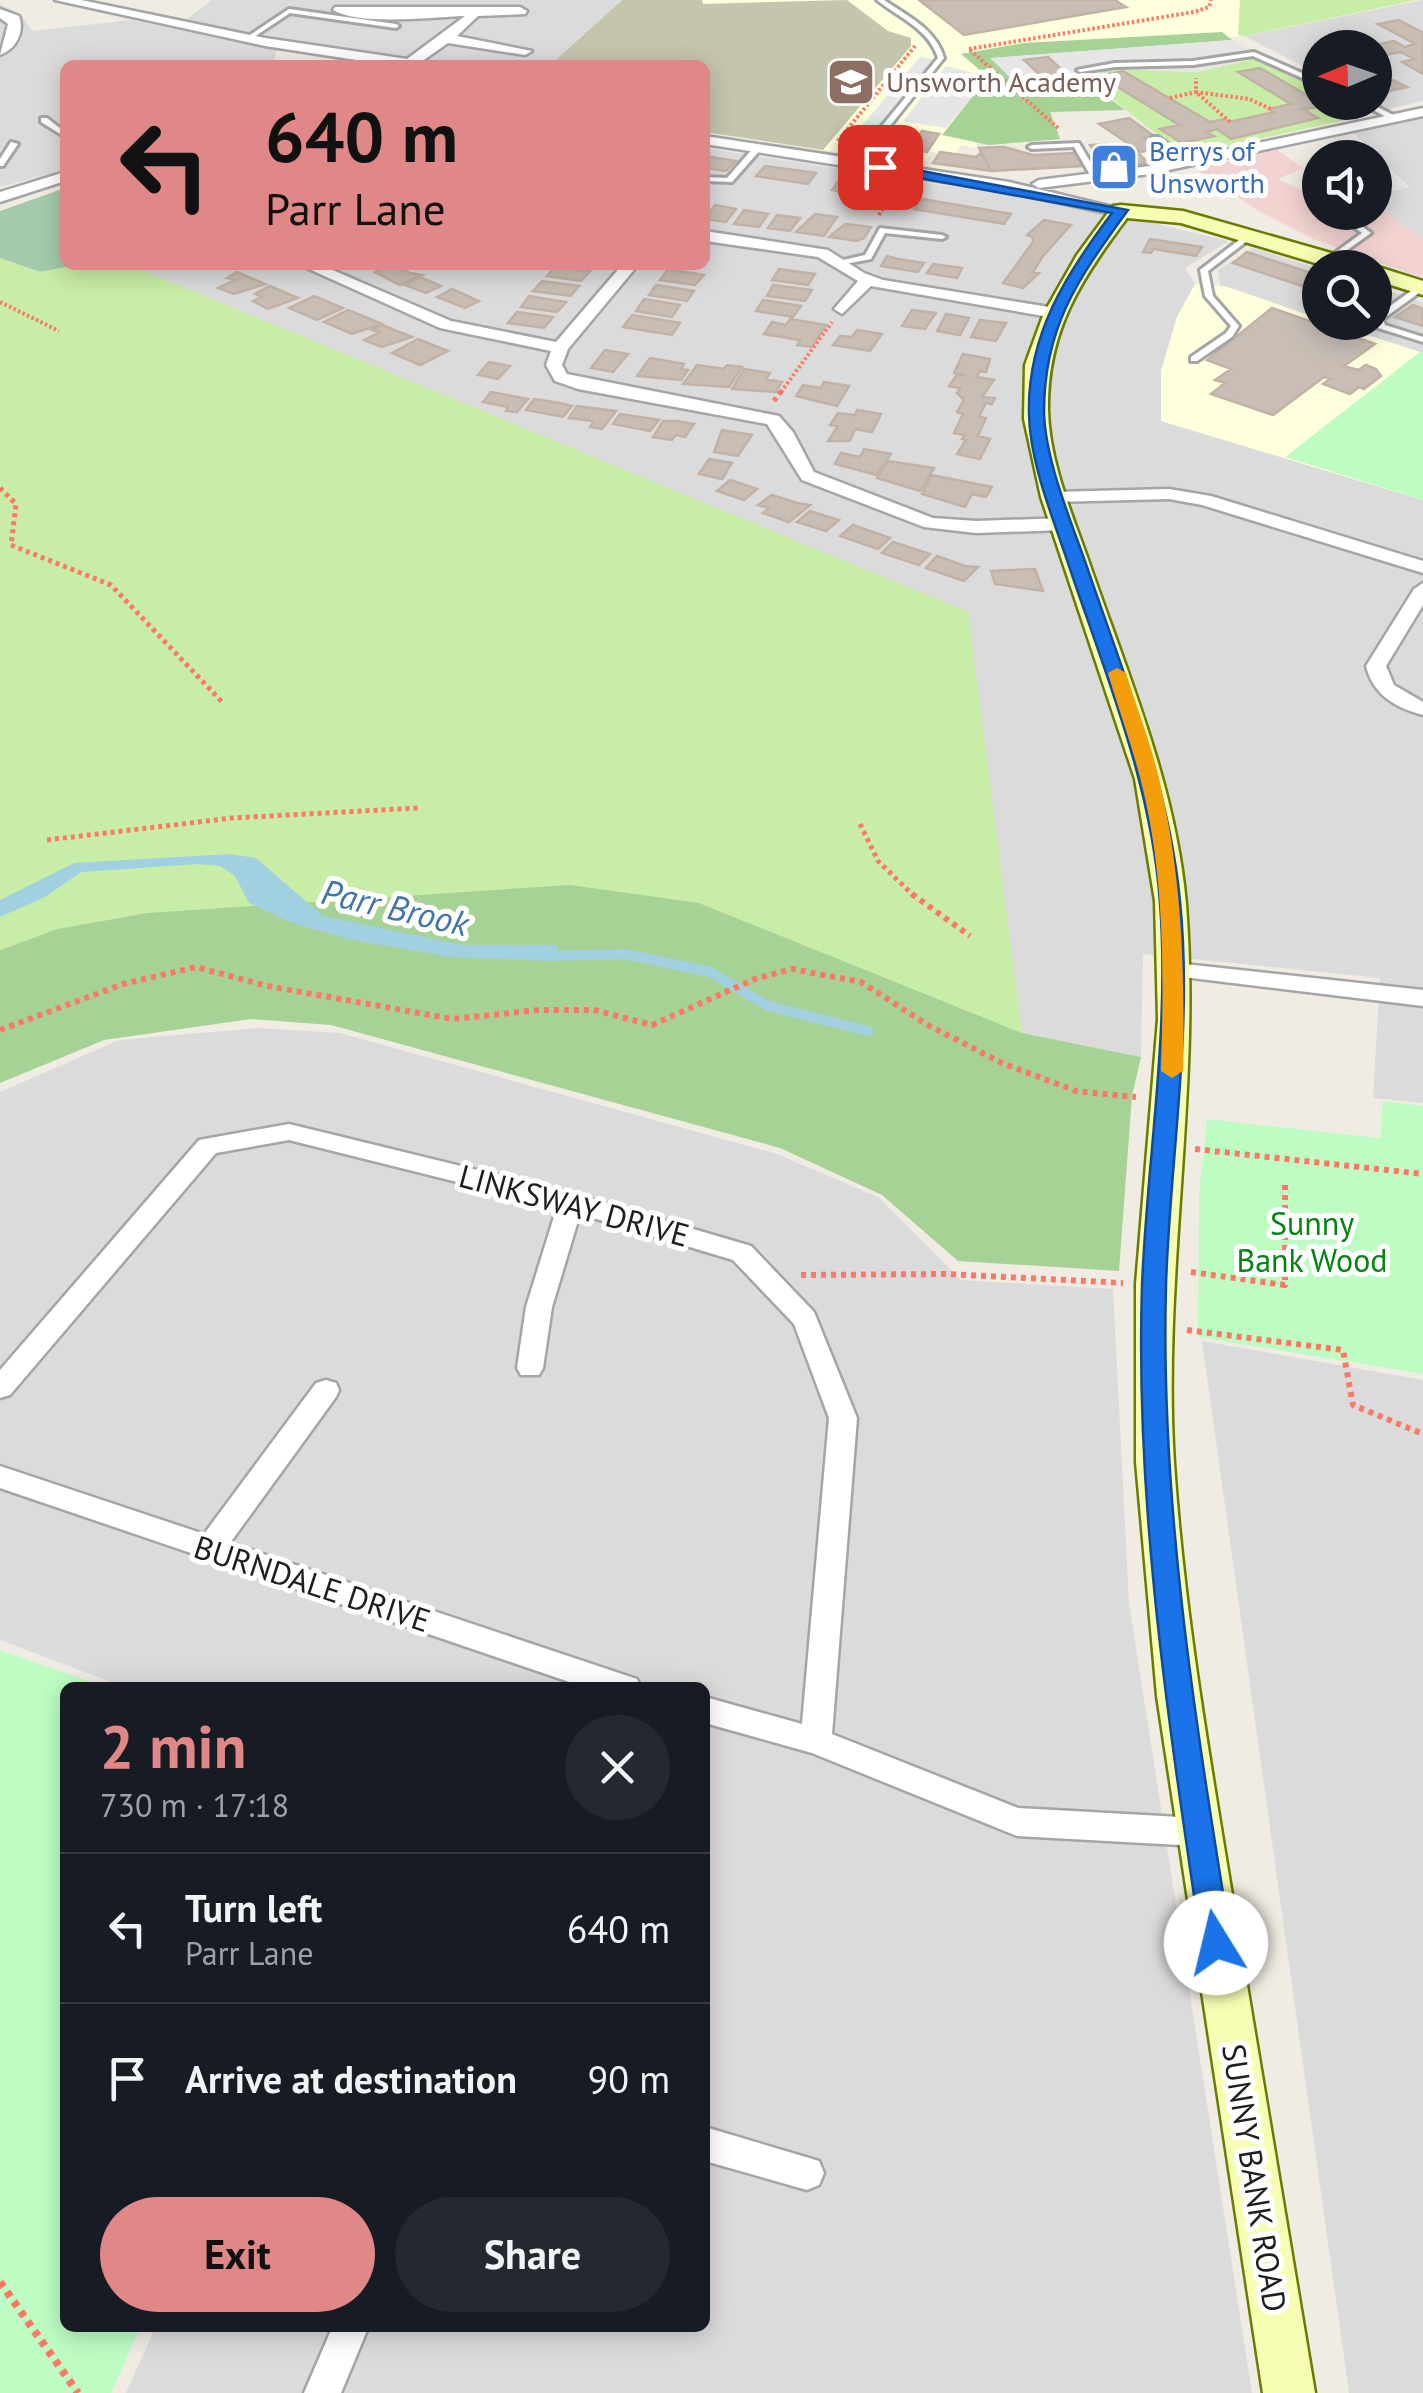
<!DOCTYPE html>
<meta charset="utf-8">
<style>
body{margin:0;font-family:"PT Sans",sans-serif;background:#242831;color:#f1f3f6;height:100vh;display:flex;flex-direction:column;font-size:38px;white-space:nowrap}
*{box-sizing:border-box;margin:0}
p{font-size:32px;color:#9ea1a6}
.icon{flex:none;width:55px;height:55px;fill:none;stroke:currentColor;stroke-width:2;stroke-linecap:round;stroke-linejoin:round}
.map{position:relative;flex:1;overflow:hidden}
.side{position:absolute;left:60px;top:1682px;width:650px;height:650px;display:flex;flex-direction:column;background:#171b24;border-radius:15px;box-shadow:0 5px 25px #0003}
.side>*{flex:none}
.banner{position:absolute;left:60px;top:60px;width:650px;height:210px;border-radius:15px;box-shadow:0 5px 25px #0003;background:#e08787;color:#111;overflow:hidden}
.needle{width:65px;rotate:268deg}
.controls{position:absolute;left:1302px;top:30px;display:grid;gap:20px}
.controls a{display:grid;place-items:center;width:90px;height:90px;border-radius:50%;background:#171b24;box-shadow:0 5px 25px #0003;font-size:50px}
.pin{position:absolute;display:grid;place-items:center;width:85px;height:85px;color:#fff;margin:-42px;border-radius:20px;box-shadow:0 5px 15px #0006}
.me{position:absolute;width:110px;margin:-55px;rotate:351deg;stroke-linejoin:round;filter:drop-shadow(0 0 8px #0008)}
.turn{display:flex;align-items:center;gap:35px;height:210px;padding:0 40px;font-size:45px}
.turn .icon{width:130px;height:130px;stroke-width:2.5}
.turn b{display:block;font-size:70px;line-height:85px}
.round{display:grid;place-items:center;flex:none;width:105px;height:105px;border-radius:52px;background:#242831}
.overview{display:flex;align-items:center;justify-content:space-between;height:170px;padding:0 40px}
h1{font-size:60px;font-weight:700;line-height:75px;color:#e08787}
.cta{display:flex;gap:20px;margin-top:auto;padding:20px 40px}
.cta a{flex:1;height:115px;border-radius:60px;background:#e08787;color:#111;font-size:40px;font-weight:700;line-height:115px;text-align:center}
.cta a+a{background:#242831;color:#f1f3f6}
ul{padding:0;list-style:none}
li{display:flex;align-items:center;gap:30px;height:150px;padding:0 40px;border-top:2px solid #363941}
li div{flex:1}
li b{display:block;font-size:38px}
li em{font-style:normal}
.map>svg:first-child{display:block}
.residential{fill:#dcdbdb}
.commercial{fill:#f2d3d1}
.education{fill:#feffdd}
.construction{fill:#c5c5ae}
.grass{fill:#c8eda6}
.forest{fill:#a6d295}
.cemetery{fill:#a3caaa}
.park{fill:#bdfdc4}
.parking{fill:#e6e6e6}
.water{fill:#a1d1e0}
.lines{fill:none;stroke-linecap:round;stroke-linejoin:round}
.stream{stroke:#a1d1e0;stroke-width:10}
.building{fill:#c8beb6;stroke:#c2b2a5;stroke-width:2.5}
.lane-casing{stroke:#a5a5a5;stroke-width:6}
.street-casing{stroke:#a5a5a5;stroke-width:5}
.secondary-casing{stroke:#6b7a00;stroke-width:5}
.path-far3{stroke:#ff7865;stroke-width:4;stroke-dasharray:2.5 2.5;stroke-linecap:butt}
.path-far2{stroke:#ff7865;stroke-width:5;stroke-dasharray:4 4;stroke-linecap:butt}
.path-far1{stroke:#ff7865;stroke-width:6;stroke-dasharray:5 5;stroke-linecap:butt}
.path{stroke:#ff7865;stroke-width:8;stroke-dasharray:6 6;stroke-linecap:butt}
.lane{fill:#fff;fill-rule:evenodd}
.street{fill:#fff;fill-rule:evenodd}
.secondary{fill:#f8fdb4;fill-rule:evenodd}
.route{fill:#1a73e8;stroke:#114b97;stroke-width:2.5}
.slow{fill:#f59e0b}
.labels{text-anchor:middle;stroke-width:10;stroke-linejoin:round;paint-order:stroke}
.far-education-label{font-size:28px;fill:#785e54;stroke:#fff;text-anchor:start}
.far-shop-label{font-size:28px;fill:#366cbe;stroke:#fff;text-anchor:start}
.street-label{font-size:32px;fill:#1e1e1e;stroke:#fff}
.park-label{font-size:32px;fill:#048411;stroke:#fff}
.water-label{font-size:35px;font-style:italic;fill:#4175ac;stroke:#fff}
</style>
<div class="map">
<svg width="1423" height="2393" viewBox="0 0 1423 2393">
<rect width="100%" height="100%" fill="#f0ece3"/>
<path class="residential" d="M212,0H622L550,65H431L405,56L258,35L187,19Z
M1423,0V101L1386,110L1373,103L1375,48H1320V75L1244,36Z
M0,4L21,14L32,31L132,20L277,50L273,65H65V170L0,187Z
M1423,117V239L1375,206V195L1409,187L1353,133Z
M705,148L1084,207L1229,241L1185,268L1195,284L1177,317L1161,371V421L1423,500V1103L1373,1098L1380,978L1143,954L1141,1057L1022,1033L967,612L130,265H705Z
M1253,248L1320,269V319L1220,285L1218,270Z
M1375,287L1423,302V353L1331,323L1375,322Z
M258,1028L340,1033L777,1154L878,1197L961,1280L1113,1289L1129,1603L1252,2393H126L155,2328H705V1688L124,1687L0,1640V1092L119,1040Z
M1202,1341L1423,1380V2393H1349Z"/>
<path class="commercial" d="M1277,150L1303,168L1278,179L1320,199V212H1375V206L1423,239V278L1313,239L1257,210L1194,168Z"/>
<path class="education" d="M622,0H1417L1244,36L967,56L1018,100L973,137L978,148L961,145L954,155L931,152L923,165L705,132V65H550Z
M1195,284L1225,286L1320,319V322L1331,323L1423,353V500L1161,421V371L1177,317Z"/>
<path class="construction" d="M622,0H702L703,4L847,0L888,31L911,38V46L823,150L705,132V65H550Z"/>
<path class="grass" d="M1240,0H1417L1244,36L1238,35Z
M1252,59L1269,62L1320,87V102L1348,103L1359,110L1350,119L1189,154L1151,130L1084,76L1114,69L1197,72Z
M0,258L40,272L77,265H130L968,612L1022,1033L699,903L309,905L147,913L57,929L0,950Z"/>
<path class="forest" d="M1222,32L1232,40L992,58L1030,97L1106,96L1125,110L1050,112L1060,139L989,145L942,135L988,77L961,54L1024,43Z
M570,885L699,903L1022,1033L1141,1057L1132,1096L1119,1271L958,1261L882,1195L780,1148L331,1025L251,1019L104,1040L0,1083V950L57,929L147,913Z"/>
<path class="cemetery" d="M65,188V265H77L40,272L0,258V211Z"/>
<path class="park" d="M1420,352L1423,353V500L1285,457Z
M1383,1101L1423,1106V1374L1198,1337L1199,1193L1207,1119L1380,1138Z
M0,1650L105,1687L65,1688V2328H140L111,2393H0Z"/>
<path class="parking" d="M1232,40L1267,56L1197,72L1114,69L1085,76L1106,96L1030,97L990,58Z
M920,57L933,59L866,140L852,137Z
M946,66L989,77L946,128L903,121Z
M1352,134L1406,187L1375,194V158L1339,157L1324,141Z"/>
<path class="water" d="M229,854L256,858L323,916L463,945H558L556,961L450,957L348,939L290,922L249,903L235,876L220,866L199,864L81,872L45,897L0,917V900L74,863Z"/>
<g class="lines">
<path class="stream" d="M544,956L625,954L710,972L768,1006L868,1031"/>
</g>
<path class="building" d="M919,0H1115L1126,7L964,35Z
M1399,20L1423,33V74L1402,62L1414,59L1401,52L1375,57V48H1361L1394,41L1405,47L1415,44L1378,24Z
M1048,57L1079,86L1055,89L1024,60Z
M1260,68L1312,98L1320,97V102L1347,104L1303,109L1318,118L1231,139L1217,129L1207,132L1214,136L1182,143L1160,129L1179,125L1100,76L1123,71L1210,122L1225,119L1230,122L1274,112L1269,109L1291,104L1238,72Z
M1393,80L1407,87L1375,94V84Z
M1129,118L1154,136L1144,138L1159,148L1141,152L1099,124Z
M922,131L939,134L927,152L908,148Z
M1106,144L1117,160L1124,159L1119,154L1137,152L1148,163L1103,171L1087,156L1097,155L1090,145Z
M1004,147L1033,155L1075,153L1082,166L991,171L979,148Z
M940,152L976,157L981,153L991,171L933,163Z
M705,156L736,161L726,171L705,168Z
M765,166L816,173L808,184L756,176Z
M841,178L892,186L884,199L832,190Z
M922,199L1011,214L1004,224L914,209Z
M715,205L736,209L726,222L705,219Z
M744,210L768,214L759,227L734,224Z
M815,214L837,217L824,236L796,232Z
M777,215L800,218L790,231L768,228Z
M1044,220L1071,225L1043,256L1033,272L1039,273L1023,288L1003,283L1033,242V237L1027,235Z
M845,224L871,227L864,238L857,241L829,237Z
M1150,239L1202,247L1196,256L1154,249L1151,253L1143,252Z
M1247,252L1320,276V292L1233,263Z
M887,256L898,259L924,263L918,272L881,266Z
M933,264L962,268L957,278L927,273Z
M391,265L410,273L422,275L400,285L375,272Z
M555,266L590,271L581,281L547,276Z
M668,269L704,275L695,285L660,280Z
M779,269L815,274L808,285L772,280Z
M237,272L265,284L234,294L218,288L234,280L227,278Z
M420,277L441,286L426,293L405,285Z
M542,281L579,286L571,296L533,291Z
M656,285L694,291L687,301L649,295Z
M773,285L812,290L805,301L767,296Z
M270,286L298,298L268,309L253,301L262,297L255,294Z
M452,289L479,301L465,308L437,297Z
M314,296L343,308L317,320L289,308Z
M529,296L566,302L557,312L521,307Z
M644,299L680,305L672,317L636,311Z
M763,300L801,306L793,317L756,311Z
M1413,305L1423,309V326L1395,317Z
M1272,308L1375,344L1344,366L1358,370L1366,365L1376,369L1381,376L1364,389L1359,387L1350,394L1323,384L1330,379L1324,377L1273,415L1211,394L1225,383L1215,380L1231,369L1207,360Z
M348,310L382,324L352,334L324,322Z
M912,310L936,313L925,329L902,326Z
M517,312L553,317L544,328L508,323Z
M946,314L969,318L960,335L937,331Z
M632,315L680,323L672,335L623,327Z
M790,319L826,325L812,347L797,345L800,340L764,334L772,322L786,325Z
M980,320L1006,323L996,341L971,337Z
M382,325L412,337L382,347L364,340L380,332L372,330Z
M857,330L882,334L870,351L833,345L840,336L852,337Z
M418,339L448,351L420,365L392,353Z
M605,350L628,354L613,372L591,368Z
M963,354L990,359L986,372L980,371L977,377L994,380L982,397L995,398L992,404L986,403L979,417L986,418L978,436L990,439L980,459L957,454L966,440L962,439L965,435L954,433L963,414L957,412L964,400L957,393L960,388L949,386L956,376L966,375L954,373Z
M650,358L684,364L681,369L688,370L681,380L637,376Z
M489,362L510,366L498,379L478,375Z
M697,365L724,369L727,365L742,367L729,387L683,384Z
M744,369L770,373L766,379L782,382L776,392L732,389Z
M824,382L849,386L837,406L796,396L803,385L821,388Z
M491,392L528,399L517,412L506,411L508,407L483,402Z
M534,399L560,403L572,406L563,417L526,410Z
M577,406L616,411L602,429L590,427L594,421L569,418Z
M857,410L881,414L872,432L855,429L850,441H828L838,426L830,425L838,413L855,415Z
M620,414L659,420L650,431L613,424Z
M663,421H677L694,424L685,437L676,435L672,440L653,437Z
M722,430L752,435L738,456L714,452Z
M864,449L891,454L877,475L835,464L841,453L860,457Z
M709,459L732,463L722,479L699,474Z
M888,461L934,468L920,491L877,478Z
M931,475L992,487L986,497L972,494L965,507L922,494Z
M730,480L757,489L744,500L717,491Z
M772,495L797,503L810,505L789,522L763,513L769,508L758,505Z
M810,511L839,520L826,531L797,522Z
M853,525L890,538L878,549L840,536Z
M893,542L930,554L919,565L882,553Z
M937,556L965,566L978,567L964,581L926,568Z
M1035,569L1043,591L995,584L991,571Z"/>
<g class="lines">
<g class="lane-casing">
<path id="lane" d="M877,0H884C907,16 936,29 944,58L859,165H856L852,163L853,161L938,58C929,29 898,17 877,0Z
M289,9L396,24L399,26L396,28L290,13L251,39H247V37Z
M1254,52L1320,81V86L1253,56L1193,65L1115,67L1080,72L1077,70L1115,63L1193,61Z
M1358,102H1368L1399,118L1392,120Z
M41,118H47L65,132V137L41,122Z
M1152,137H1158L1193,162L1186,164L1152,141Z
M11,142L18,144L3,166H0V159Z
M1079,143L1100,178L1099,180H1093L1074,147L1032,149L1028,147L1032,145Z
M755,146L762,148L732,182L705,181V177L727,178Z
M1337,212H1343L1371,233L1332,261H1329V257L1362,233L1337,216Z
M880,228L942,235L946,237L942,239L885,233L871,259L839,265V261L865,255Z
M1248,233L1255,235L1208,271L1213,296L1239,326L1232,337L1197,361H1191V357L1226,333L1231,326L1205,296L1200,270Z
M1418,286H1423V290L1383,319L1385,325L1423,337V342L1378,328L1376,316Z"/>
</g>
<g class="street-casing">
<path id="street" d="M55,0H81L265,38L407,59L465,16C432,17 360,26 333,10L335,7H520L527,11L525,14L478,16L457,36L532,51L525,55L448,43L421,62L423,65H389L265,46Z
M0,9L19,16C25,32 16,49 0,55L8,24L0,18Z
M1423,108V116L1150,174L1039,188L1032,184L1039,180L1150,166Z
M705,136L1009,182L1129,211L1121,216L1009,192L705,144Z
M65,172V181L0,202V192Z
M705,231L828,250L864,273L883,280L1055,308L1063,313L1055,318L871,286L842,314L834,309L858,281L818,257L705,241Z
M300,265H321L451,321L556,342L622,265H638L568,349L562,365L567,374L779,416L793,432L814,472L933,518L976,521L1065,518L1074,524L1065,530L976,533L924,527L802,480L767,424L578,389L555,381L546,365L551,351L440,328Z
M1169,489L1211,496L1423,561V573L1202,505L1169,499L1054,502L1045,497L1054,492Z
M1423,583V605L1386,666L1394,685L1423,702V715C1396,708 1373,695 1366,666L1414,589Z
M1175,963L1423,990V1006L1167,975L1164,970Z
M289,1124L571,1193L751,1246L814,1312L857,1418L832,1734L1018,1808L1198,1818L1209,1822L1214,1832L1209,1842L1198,1846L1017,1836L812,1753L705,1723V1697L802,1724L829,1418L794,1324L733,1260L580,1214L552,1307L543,1368L539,1375H521L517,1368L526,1307L557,1207L289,1140L216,1153L10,1395L0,1398V1370L199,1140Z
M326,1380L336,1383L339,1390L336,1397L230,1543L637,1679L641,1688H587L0,1488V1466L204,1534L316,1383Z
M705,2127L819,2161L824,2173L819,2185L807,2190L705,2161Z
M332,2328H368L341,2393H304Z"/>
</g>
<g class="secondary-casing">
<path id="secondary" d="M1121,205L1183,211L1366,263L1369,268H1332L1181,223L1127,218C1081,279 1047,331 1048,410C1049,464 1075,521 1092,571C1130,680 1176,789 1186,904C1201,1091 1162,1277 1174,1463C1184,1612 1210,1760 1234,1907C1261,2069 1288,2231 1315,2393H1263L1157,1696L1136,1462V1284L1158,1019L1155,901L1135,779L1041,497L1024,419L1025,365L1044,313L1077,255L1113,206Z
M1375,266L1423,281V295L1375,280V268H1370Z"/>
</g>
<path class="path-far3" d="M969,49L1194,12L1209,7L1211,0
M970,50L1058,128
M1170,98L1196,92V78
M1230,122L1196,92L1249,99L1271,109
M838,141L915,46
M879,215L895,187
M0,302L59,331
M781,392L832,322"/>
<path class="path-far2" d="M774,401L783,389
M0,488L16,504L11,545L111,585L224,704
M860,824L878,861L915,897
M47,840L232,818L418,808"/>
<path class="path-far1" d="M912,894L970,936
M0,1030L123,984L196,967L267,986L453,1019L539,1010H594L652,1025L755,979L792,969L861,982L926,1024L1002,1063L1076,1091L1136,1097
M1195,1149L1423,1174
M1191,1272L1285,1285V1183
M801,1275L948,1274L1123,1283
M1187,1330L1343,1350L1353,1405L1423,1434"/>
<path class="path" d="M0,2282L78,2393"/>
<use href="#lane" class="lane"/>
<use href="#street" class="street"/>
<use href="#secondary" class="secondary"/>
</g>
<path class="route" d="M880,163L1128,210C1079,278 1044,325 1044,412C1045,460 1071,521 1087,567C1124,676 1169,785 1180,901C1193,1030 1170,1157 1166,1285C1160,1507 1196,1725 1231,1943L1226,1952L1216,1956L1206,1952L1201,1943C1169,1725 1135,1507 1142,1286C1147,1158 1170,1032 1160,903C1152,787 1107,678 1070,569C1054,520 1030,465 1029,414C1027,335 1066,274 1112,213L875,170V164Z"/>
<path class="slow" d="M1117,668L1126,673C1137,709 1152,746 1160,783C1182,877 1185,974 1183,1071L1172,1078L1161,1071C1164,974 1165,872 1140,777C1131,742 1118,708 1108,673Z"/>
<defs>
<g id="school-square" transform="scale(2.5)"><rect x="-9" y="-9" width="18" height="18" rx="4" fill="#8d6e63" stroke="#fff"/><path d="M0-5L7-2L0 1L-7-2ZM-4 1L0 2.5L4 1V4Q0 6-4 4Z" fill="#fff"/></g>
<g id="shop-square" transform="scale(2.5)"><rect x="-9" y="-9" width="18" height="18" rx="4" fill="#3f7fe0" stroke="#fff"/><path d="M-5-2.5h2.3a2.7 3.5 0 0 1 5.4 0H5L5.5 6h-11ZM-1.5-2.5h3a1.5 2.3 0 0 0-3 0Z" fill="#fff"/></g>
</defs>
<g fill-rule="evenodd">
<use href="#school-square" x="851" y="82"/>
<use href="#shop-square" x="1114" y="167"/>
</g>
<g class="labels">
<g class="far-education-label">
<text x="886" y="92">Unsworth Academy</text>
</g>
<g class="far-shop-label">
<text x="1149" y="161">Berrys of<tspan x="1149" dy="32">Unsworth</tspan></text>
</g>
<g class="street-label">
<text transform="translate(574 1206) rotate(15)" y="11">LINKSWAY DRIVE</text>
<text transform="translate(312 1584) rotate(18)" y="11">BURNDALE DRIVE</text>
<text transform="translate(1254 2178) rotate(81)" y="11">SUNNY BANK ROAD</text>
</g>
<g class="park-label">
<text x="1312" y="1235">Sunny<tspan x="1312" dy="37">Bank Wood</tspan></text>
</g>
<g class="water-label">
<text transform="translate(395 908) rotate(13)" y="12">Parr Brook</text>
</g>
</g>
</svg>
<div class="controls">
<a><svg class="needle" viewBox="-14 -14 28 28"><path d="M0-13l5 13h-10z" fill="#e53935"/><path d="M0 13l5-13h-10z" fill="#9ea1a6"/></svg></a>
<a><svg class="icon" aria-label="sound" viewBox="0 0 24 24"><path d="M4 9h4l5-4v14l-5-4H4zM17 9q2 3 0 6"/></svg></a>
<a><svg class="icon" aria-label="search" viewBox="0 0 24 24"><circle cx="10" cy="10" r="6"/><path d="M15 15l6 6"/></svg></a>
</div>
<div class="pin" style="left:880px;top:167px;background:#d93025"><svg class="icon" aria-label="arrive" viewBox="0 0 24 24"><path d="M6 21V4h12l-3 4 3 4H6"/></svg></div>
<svg class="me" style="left:1216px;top:1943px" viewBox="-20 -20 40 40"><circle r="19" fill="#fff"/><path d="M0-13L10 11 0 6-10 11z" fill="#1a73e8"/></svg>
<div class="banner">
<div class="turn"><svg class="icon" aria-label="left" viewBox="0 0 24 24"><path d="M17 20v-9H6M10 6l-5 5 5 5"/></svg><div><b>640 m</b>Parr Lane</div></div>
</div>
<section class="side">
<div class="overview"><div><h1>2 min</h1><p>730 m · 17:18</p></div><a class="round"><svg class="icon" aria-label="close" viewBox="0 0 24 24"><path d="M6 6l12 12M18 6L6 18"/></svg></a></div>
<ul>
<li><svg class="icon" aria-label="left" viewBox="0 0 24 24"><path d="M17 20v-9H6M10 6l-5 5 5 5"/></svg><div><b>Turn left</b><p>Parr Lane</p></div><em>640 m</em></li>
<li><svg class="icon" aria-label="arrive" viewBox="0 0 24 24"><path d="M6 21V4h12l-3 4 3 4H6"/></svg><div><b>Arrive at destination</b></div><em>90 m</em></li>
</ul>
<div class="cta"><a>Exit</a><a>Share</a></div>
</section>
</div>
